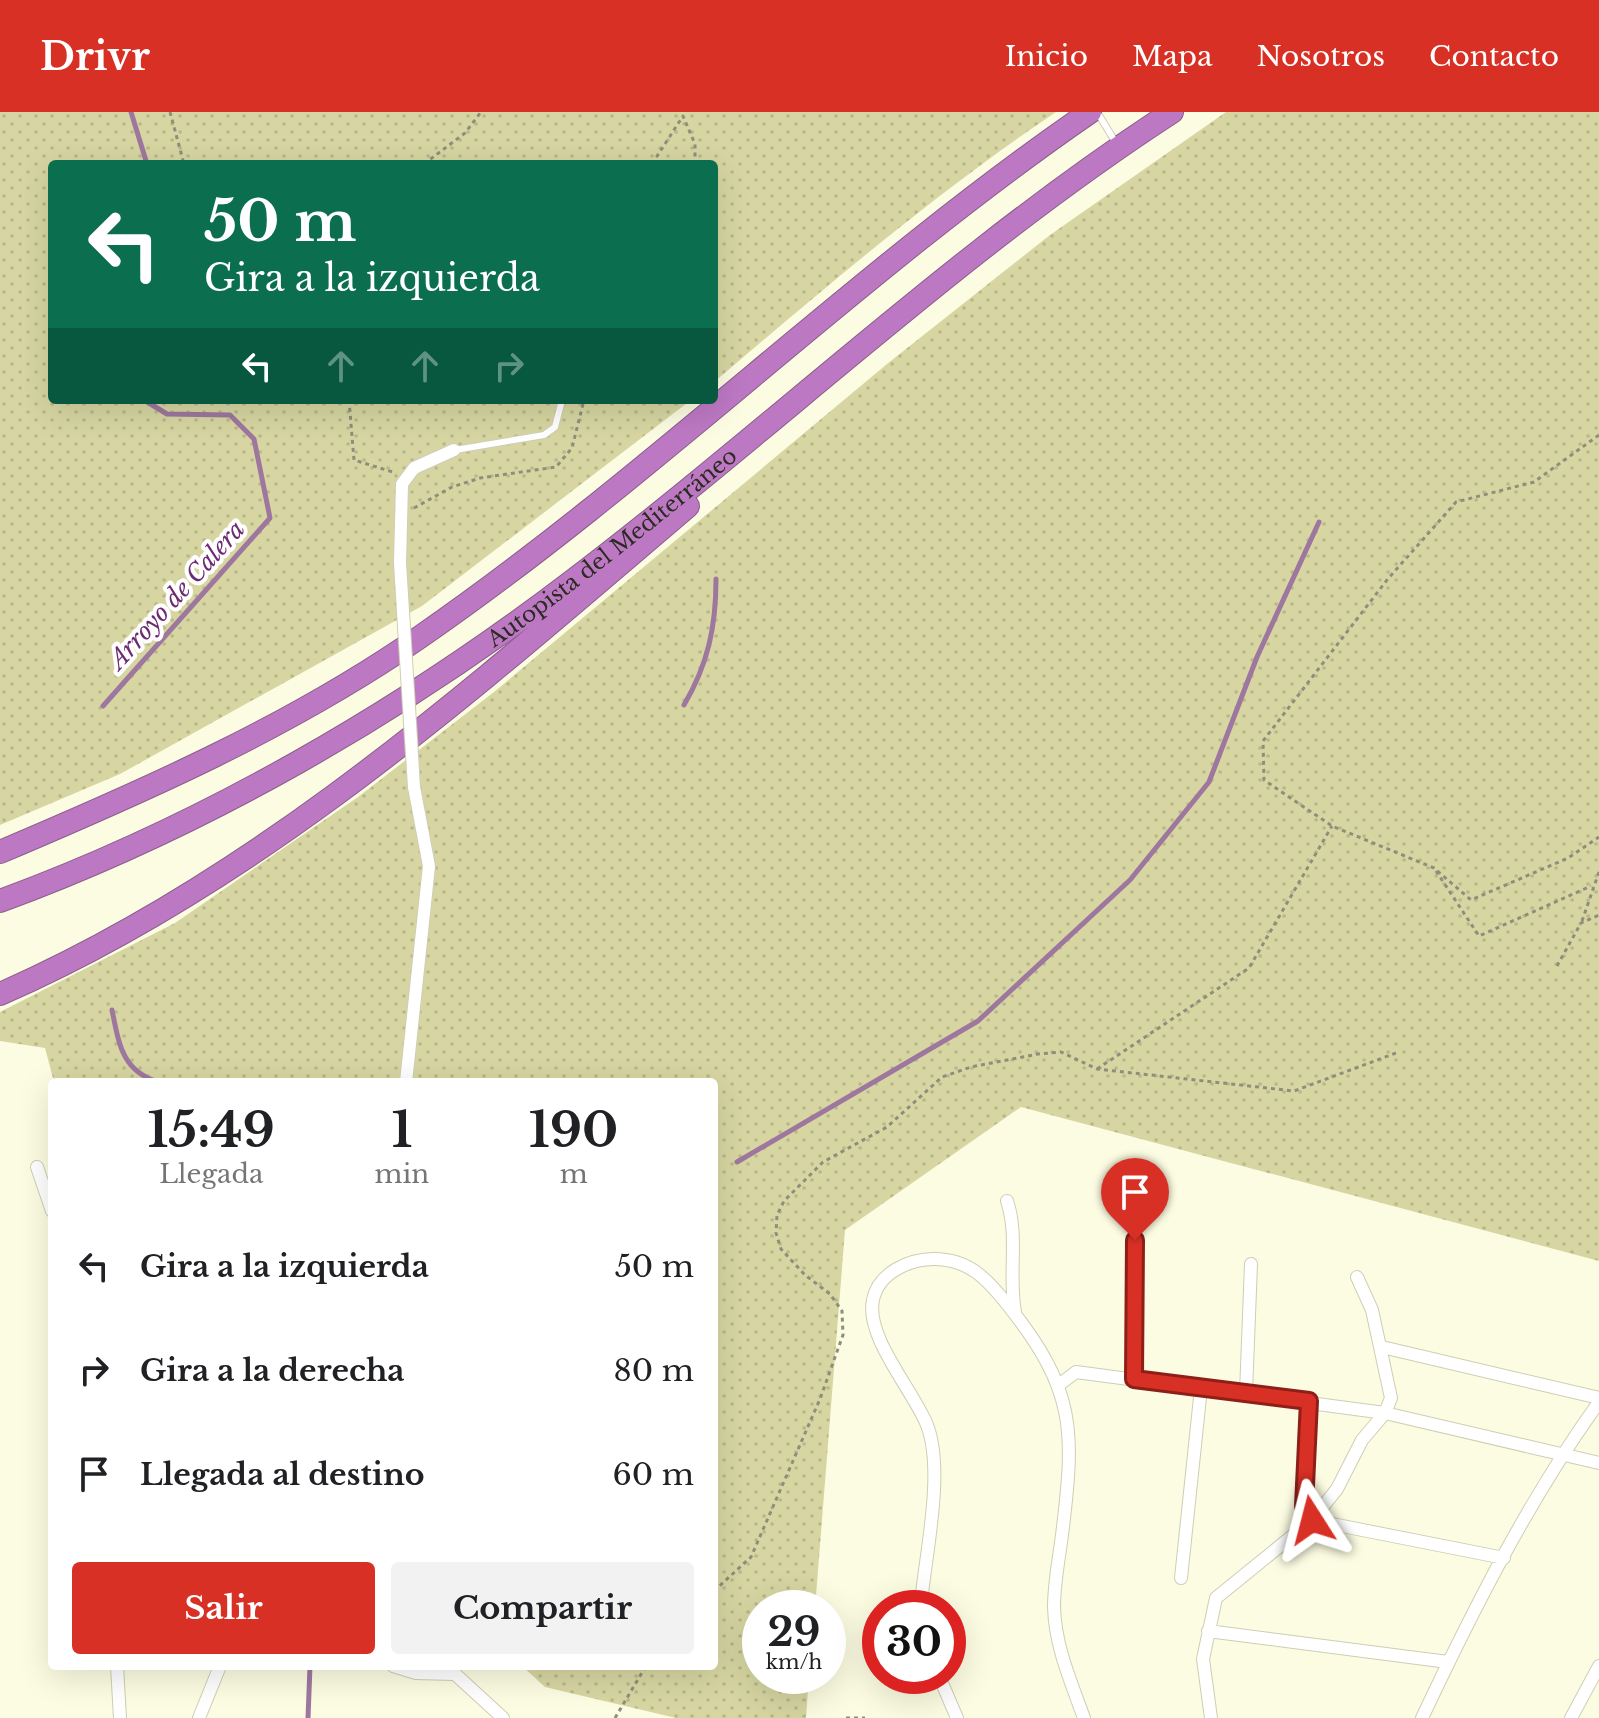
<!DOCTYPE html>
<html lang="es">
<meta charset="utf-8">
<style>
body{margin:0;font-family:"Libre Baskerville",serif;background:#f2f2f2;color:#202124;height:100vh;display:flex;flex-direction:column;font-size:30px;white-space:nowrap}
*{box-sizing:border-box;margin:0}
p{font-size:26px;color:#757577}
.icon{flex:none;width:44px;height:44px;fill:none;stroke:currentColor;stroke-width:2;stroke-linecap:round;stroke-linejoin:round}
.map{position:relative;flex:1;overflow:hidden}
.drawer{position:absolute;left:48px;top:966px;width:670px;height:592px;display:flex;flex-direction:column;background:#fff;border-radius:8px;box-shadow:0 8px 32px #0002}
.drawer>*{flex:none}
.hud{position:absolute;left:48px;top:48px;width:670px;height:244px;border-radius:8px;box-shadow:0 8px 32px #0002;background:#0b6e4f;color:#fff;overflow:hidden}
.speed{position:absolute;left:742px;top:1478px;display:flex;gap:16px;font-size:40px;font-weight:700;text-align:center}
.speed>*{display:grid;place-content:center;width:104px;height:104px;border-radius:50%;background:#fff;box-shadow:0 8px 32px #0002;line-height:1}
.speed small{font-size:20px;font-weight:400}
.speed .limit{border:12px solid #d22;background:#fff;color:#111}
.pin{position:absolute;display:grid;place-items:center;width:68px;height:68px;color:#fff;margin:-82px -34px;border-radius:50% 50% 50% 0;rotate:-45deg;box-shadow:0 0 8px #0007}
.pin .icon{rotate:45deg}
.me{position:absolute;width:88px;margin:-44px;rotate:351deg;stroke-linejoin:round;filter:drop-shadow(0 0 6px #0008)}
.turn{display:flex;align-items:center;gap:28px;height:168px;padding:0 24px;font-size:36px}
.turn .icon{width:104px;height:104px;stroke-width:2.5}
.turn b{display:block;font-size:56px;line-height:68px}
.lanes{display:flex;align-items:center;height:76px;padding:0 24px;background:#0003;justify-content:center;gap:40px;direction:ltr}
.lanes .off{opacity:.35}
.eta{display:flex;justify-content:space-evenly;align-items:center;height:136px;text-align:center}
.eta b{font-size:48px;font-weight:700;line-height:56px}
.cta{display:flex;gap:16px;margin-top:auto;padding:16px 24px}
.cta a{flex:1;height:92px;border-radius:8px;background:#d93025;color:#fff;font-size:32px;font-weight:700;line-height:92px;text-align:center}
.cta a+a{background:#f2f2f2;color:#202124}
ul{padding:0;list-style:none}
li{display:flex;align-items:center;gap:24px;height:104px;padding:0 24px}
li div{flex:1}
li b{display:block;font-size:30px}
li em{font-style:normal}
header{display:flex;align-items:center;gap:48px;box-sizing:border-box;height:112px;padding:0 40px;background:#d93025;color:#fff}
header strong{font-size:38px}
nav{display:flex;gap:44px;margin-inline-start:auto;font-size:28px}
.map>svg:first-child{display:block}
.grass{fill:url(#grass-dots)}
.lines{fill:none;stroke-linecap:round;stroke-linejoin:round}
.stream{stroke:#9e779e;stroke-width:5}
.service-casing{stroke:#ceceb5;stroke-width:8}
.minor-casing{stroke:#ceceb5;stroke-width:14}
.motorway-casing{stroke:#8a5d8b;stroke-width:24}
.path{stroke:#8e8e7c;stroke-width:3;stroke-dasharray:4 4;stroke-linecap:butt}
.service{stroke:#fff;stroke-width:6}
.minor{stroke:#fff;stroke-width:12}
.motorway{stroke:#bd78c4;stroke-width:22}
.minor-bridge-casing{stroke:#ceceb5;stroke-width:14;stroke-linecap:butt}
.minor-bridge{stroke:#fff;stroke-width:12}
.route-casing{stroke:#8d1f18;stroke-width:20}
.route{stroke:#d93025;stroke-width:14}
.labels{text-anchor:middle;stroke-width:8;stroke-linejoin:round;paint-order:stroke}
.street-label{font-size:22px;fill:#2b2b21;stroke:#fff}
.water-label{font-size:24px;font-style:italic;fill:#6c2b73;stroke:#fff}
</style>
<header>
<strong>Drivr</strong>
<nav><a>Inicio</a><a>Mapa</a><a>Nosotros</a><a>Contacto</a></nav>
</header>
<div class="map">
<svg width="1599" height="1606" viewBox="0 0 1599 1606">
<defs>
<pattern id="grass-dots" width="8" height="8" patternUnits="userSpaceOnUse" patternTransform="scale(2)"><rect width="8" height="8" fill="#d7d6a2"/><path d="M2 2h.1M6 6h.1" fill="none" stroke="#b9b88b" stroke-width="1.8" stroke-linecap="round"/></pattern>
</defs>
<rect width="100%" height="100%" fill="#fcfce2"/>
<path class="grass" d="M0,0H1056C935,81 825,176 714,270V52H52V288H691L422,494L120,662L0,713Z
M1226,0H1599V1149L1021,995L845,1118L815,1496H760V1564H809L806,1606H676L545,1575L522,1554H714V970H54L45,936L0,929V900L175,811L358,685L494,580L887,252L1050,123Z"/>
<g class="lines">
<path class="stream" d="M131,0L147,52
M684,593C708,552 716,515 716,467
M103,594L270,406L254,327L230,303L167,302L144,288
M112,898C119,932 122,959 158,970
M737,1050L978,909L1130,768L1209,670L1257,545L1319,410
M308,1606L310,1554"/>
<g class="service-casing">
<path id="service" d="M1097,0L1116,31
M455,338L544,323L555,315L562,288"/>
</g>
<g class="minor-casing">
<path id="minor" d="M400,451L402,372L414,356L454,338
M406,970L429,754L414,675
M37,1055L52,1099
M1007,1089C1019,1124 1008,1163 1015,1200
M1382,1235L1599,1286
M1134,1267L1135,1128
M1060,1272L1076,1260L1385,1301L1599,1351
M1246,1281L1251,1152
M1309,1289L1304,1394L1312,1408L1504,1446
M1181,1466L1201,1276
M924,1496L922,1482C927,1435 944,1357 927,1313C913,1278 865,1225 873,1188C878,1161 909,1147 934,1147C969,1147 987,1167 1007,1192C1076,1278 1075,1318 1062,1423C1059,1447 1054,1471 1054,1495C1055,1534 1071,1570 1084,1606
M1208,1519L1448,1550
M117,1554L120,1606
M393,1554L416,1561L455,1562L503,1606
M939,1564L957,1606
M199,1606L220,1554
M1211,1606L1203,1547L1216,1486L1312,1408L1337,1377L1362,1328L1385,1301L1391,1286L1372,1198L1357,1165
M1422,1606C1473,1498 1529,1387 1599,1290
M1571,1606L1599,1554"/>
</g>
<g class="motorway-casing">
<g id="motorway">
<path d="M0,740C144,679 290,615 420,525C653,364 856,161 1090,0"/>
<path id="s1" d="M0,789C204,714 399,601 571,470C774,316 958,139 1172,0"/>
<path d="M0,882C260,768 474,576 688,394"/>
</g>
</g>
<path class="path" d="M170,0L184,52
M424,52L465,21L481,0
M652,52L683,4L695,32V52
M349,288L354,348L396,361
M1599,323L1534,370L1456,390L1387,468L1263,629L1264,668L1332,714L1434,756L1471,788L1568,746L1599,725
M414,396L452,375L480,366L556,355L572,336L584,288
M1436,759L1479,824L1591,774
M1582,809L1599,760
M1557,854L1581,811L1599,803
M1097,957L1249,856L1332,714
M714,1479L751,1445L820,1287L843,1223L842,1199L830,1182L805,1163L781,1137L776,1121L777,1103L784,1089L823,1050L887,1015L942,965L971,955L1038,942L1061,940L1097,957L1294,979L1396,941
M615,1606L646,1554
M846,1606H865"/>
<use href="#service" class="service"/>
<use href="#minor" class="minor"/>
<use href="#motorway" class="motorway"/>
<g class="minor-bridge-casing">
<path id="minor-bridge" d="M400,451L414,675"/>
</g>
<use href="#minor-bridge" class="minor-bridge"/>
</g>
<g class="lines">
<g class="route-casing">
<path id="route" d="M1135,1128L1134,1267L1309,1289L1304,1394L1312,1408"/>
</g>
<use href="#route" class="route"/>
</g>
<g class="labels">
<g class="street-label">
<text dy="8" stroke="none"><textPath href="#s1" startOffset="710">Autopista del Mediterráneo</textPath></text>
</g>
<g class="water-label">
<text transform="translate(177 483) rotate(-48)" y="8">Arroyo de Calera</text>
</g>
</g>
</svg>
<div class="speed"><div>29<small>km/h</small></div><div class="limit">30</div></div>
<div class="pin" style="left:1135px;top:1128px;background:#d93025"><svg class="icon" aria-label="arrive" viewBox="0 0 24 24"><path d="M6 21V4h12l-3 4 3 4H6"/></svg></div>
<svg class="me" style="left:1312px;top:1408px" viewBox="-20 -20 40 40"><path d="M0-17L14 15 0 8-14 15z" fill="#d93025" stroke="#fff" stroke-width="4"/></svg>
<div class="hud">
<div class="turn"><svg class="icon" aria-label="left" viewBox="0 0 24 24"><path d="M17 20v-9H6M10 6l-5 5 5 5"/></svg><div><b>50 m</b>Gira a la izquierda</div></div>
<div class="lanes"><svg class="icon" aria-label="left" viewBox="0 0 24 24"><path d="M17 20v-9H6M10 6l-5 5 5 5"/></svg><svg class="icon off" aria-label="ahead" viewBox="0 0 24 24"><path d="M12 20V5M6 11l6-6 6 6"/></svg><svg class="icon off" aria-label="ahead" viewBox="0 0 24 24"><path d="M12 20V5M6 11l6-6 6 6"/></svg><svg class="icon off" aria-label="right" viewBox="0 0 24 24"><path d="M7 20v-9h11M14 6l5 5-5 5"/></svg></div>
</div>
<section class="drawer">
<div class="eta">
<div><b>15:49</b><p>Llegada</p></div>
<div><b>1</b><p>min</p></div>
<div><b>190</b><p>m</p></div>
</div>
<ul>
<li><svg class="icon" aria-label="left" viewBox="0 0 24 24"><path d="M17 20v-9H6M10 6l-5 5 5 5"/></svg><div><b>Gira a la izquierda</b></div><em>50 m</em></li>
<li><svg class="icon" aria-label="right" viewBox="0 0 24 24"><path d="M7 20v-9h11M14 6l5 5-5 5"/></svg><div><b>Gira a la derecha</b></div><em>80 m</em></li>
<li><svg class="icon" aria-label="arrive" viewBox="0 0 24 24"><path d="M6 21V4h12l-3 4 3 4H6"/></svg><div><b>Llegada al destino</b></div><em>60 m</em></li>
</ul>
<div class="cta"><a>Salir</a><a>Compartir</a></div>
</section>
</div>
